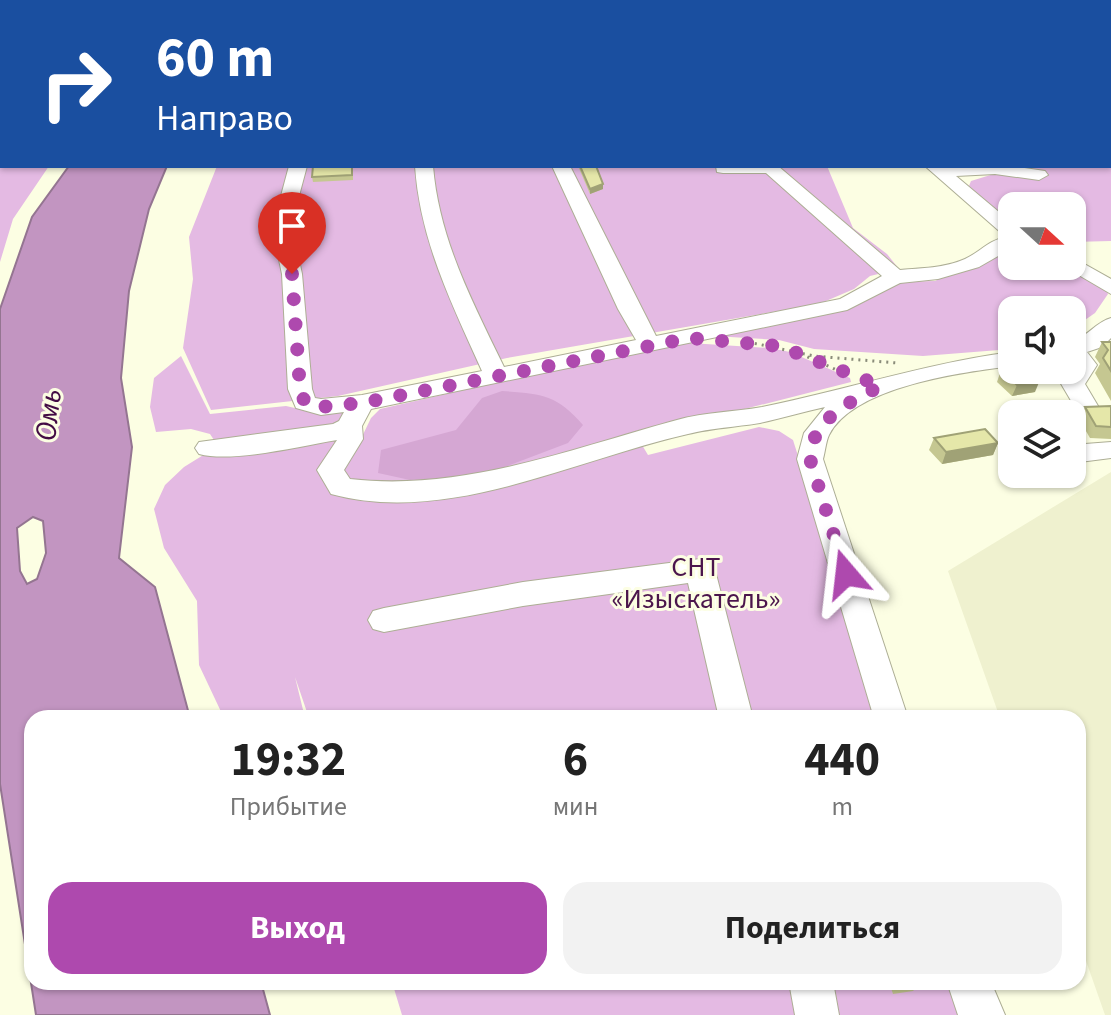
<!DOCTYPE html>
<html lang="ru">
<meta charset="utf-8">
<style>
body{margin:0;font-family:"Source Sans 3",sans-serif;background:#f2f2f2;color:#222;height:100vh;display:flex;flex-direction:column;font-size:30px;white-space:nowrap}
*{box-sizing:border-box;margin:0}
p{font-size:26px;color:#767676}
.icon{flex:none;width:44px;height:44px;fill:none;stroke:currentColor;stroke-width:2;stroke-linecap:round;stroke-linejoin:round}
.map{position:relative;flex:1;overflow:hidden}
.details{position:absolute;left:24px;top:710px;width:1062px;height:280px;display:flex;flex-direction:column;background:#fff;border-radius:24px;box-shadow:0 2px 6px #0004}
.details>*{flex:none}
.banner{position:absolute;left:0px;top:0px;width:1112px;height:168px;box-shadow:0 2px 6px #0004;background:#1a4fa0;color:#fff;overflow:hidden}
.needle{width:52px;rotate:111deg}
.controls{position:absolute;left:998px;top:192px;display:grid;gap:16px}
.controls a{display:grid;place-items:center;width:88px;height:88px;border-radius:16px;background:#fff;box-shadow:0 2px 6px #0004;font-size:40px}
.pin{position:absolute;display:grid;place-items:center;width:68px;height:68px;color:#fff;margin:-82px -34px;border-radius:50% 50% 50% 0;rotate:-45deg;box-shadow:0 0 8px #0007}
.pin .icon{rotate:45deg}
.me{position:absolute;width:88px;margin:-44px;rotate:343deg;stroke-linejoin:round;filter:drop-shadow(0 0 6px #0008)}
.turn{display:flex;align-items:center;gap:28px;height:168px;padding:0 24px;font-size:36px}
.turn .icon{width:104px;height:104px;stroke-width:2.5}
.turn b{display:block;font-size:56px;line-height:68px}
.eta{display:flex;justify-content:space-evenly;align-items:center;height:136px;text-align:center}
.eta b{font-size:48px;font-weight:700;line-height:56px}
.primary-button{display:flex;gap:16px;margin-top:auto;padding:16px 24px}
.primary-button a{flex:1;height:92px;border-radius:24px;background:#ae49ae;color:#fff;font-size:32px;font-weight:700;line-height:92px;text-align:center}
.primary-button a+a{background:#f2f2f2;color:#222}
.map>svg:first-child{display:block}
.built{fill:#eff1cf}
.green{fill:#e4bae3}
.forest{fill:#d5a7d3}
.water{fill:#c295c1;stroke:#947591;stroke-width:2;fill-rule:evenodd}
.lines{fill:none;stroke-linecap:round;stroke-linejoin:round}
.minor-casing{stroke:#adae95;stroke-width:2}
.path-far1{stroke:#8a8c7a;stroke-width:2;stroke-dasharray:1 3;stroke-linecap:butt}
.path{stroke:#8a8c7a;stroke-width:3;stroke-dasharray:2 5;stroke-linecap:butt}
.minor{fill:#fff;fill-rule:evenodd}
.wall{fill:#c5c791}
.shaded-wall{fill:#a0a276}
.building{fill:#e5e7a9;stroke:#a0a276;stroke-width:2}
.route{stroke:#ae49ae;stroke-width:14;stroke-dasharray:0 25.2}
.labels{text-anchor:middle;stroke-width:6;stroke-linejoin:round;paint-order:stroke}
.park-label{font-size:28px;fill:#4b154c;stroke:#fcfee3}
.water-label{font-size:30px;font-style:italic;fill:#430c44;stroke:#fcfee3}
</style>
<div class="map">
<svg width="1111" height="1015" viewBox="0 0 1111 1015">
<rect width="100%" height="100%" fill="#fcfee3"/>
<path class="built" d="M1111,472V1015H1105L1078,938V718H1000L948,571Z"/>
<path class="green" d="M0,114L2,166H49L13,219L0,262Z
M1111,146V241L1072,242V206H1012V225L969,186L971,181L1020,166H1110Z
M217,166H827L853,228L887,254L899,269L870,276L854,289L819,304L507,358L338,396L211,410L183,348L193,279L189,237Z
M1012,245V266H1072L1106,289L1108,294L1095,313L1072,329V310H1012V349L923,356L814,349L779,340L713,336L773,324L896,282L935,281Z
M690,343L770,348L790,352L850,378L851,382L442,486L346,479L340,464L357,447L371,418L380,409L653,347Z
M181,356L210,414L286,406L308,411L348,410L323,479L328,490L345,495L642,445L648,455L759,427L779,431L793,440L881,718H309L295,677L305,718H224L199,665L197,601L164,548L154,509L165,485L184,467L205,454L214,440L210,434L191,429L156,432L150,407L154,378Z
M392,982H965L975,1015H402Z"/>
<path class="forest" d="M502,391C542,394 556,394 583,425L568,443L478,477L410,480L378,473L381,450L456,430L482,398Z"/>
<path class="water" d="M69,166H167L149,209L129,291L121,378L132,447L119,558L155,587L190,718H32V982H261L270,1015H36L0,784V309L32,217ZM33,517L43,521L46,553L37,579L27,584L20,571L17,528Z"/>
<g class="lines">
<g class="minor-casing">
<path id="minor" d="M431,0H448L430,2Z
M515,0H530L514,2Z
M666,0H678L679,2H667Z
M750,0H772L773,1L749,2Z
M820,0H832V2H820Z
M0,68H2L1,76H0Z
M0,155H2L0,166Z
M289,166H307L296,207L294,236L302,274L312,389L315,398L321,399L362,395L482,371C452,304 420,241 415,166H433C439,239 472,301 504,367L636,340L618,309L552,166H570L656,336L840,299L882,276L766,173H723L717,172L716,166H778L900,270C921,268 945,268 965,259C980,252 989,240 1006,237L925,166H1011L1045,171L1048,175L1039,180L995,174L956,176L1012,223V248L979,267L938,279L900,283L847,310L371,409L362,426L363,439L344,470L350,479C462,492 570,449 677,420C705,412 734,412 762,407C846,390 927,363 1012,352V366C964,372 854,386 829,435C826,441 825,452 823,459L908,718H874L797,459L804,433L825,407C803,412 782,418 760,423C736,427 711,428 688,434C576,459 447,526 331,494L317,470L337,440C300,446 233,463 199,454L195,448L199,442L333,424L339,421L344,412L321,415L296,408L288,389L282,274L274,236L278,207Z
M1072,257L1111,279V294L1065,267L1072,266Z
M1111,318V338L1102,347L1087,352L1097,365L1085,384L1101,411L1098,416H1080L1060,382L1072,370V342C1087,337 1096,322 1111,318Z
M1111,442V458L1072,463V445Z
M700,559L711,562L715,570L753,718H719L688,583L523,606L384,632L373,629L368,620L373,611L384,608L523,582Z
M789,982H833L839,1015H795Z
M947,982H991L1005,1015H958Z"/>
</g>
<path class="path-far1" d="M49,2L52,0"/>
<path class="path" d="M1025,266L1058,272
M748,342L814,356L897,363
M801,354L848,375"/>
<use href="#minor" class="minor"/>
</g>
<path class="wall" d="M77,0H221L218,2H74Z
M393,0H433V2L483,0L481,2H393Z
M934,0H1111V83L1110,2H935Z
M313,166H353V180L313,182L312,177Z
M578,166H596L603,184V189L590,194Z
M1102,342H1111V401L1095,373L1100,364L1095,357Z
M1001,370L1035,392L1012,396L997,382Z
M1111,406V439L1090,438L1079,419L1085,407Z
M934,438L998,443L993,455L942,464L929,450Z
M889,982H915L917,987L913,991L893,994Z"/>
<path class="shaded-wall" d="M603,184V189L590,194V189Z
M1040,380L1035,392L1012,396L1017,385Z
M998,443L993,455L942,464L946,452Z"/>
<path class="building" d="M77,0H194L193,2H74Z
M456,0H479L477,2H433Z
M945,0H1111V66L1110,2H946Z
M313,166H352V175L312,177Z
M580,166H596L603,184L590,189Z
M1102,342H1111V371L1103,358L1108,350Z
M1012,367V370H1029L1040,380L1017,385L1001,370Z
M1111,406V427L1096,426L1085,407Z
M985,429L998,443L946,452L934,438Z
M894,982H915L917,987L897,989Z"/>
<g class="lines">
<path class="route" d="M292,274L300,389L305,403L321,407L362,403L690,338L779,346L881,386C849,402 811,420 810,459L846,574"/>
</g>
<g class="labels">
<g class="park-label">
<text x="696" y="576">СНТ<tspan x="696" dy="32">«Изыскатель»</tspan></text>
</g>
<g class="water-label">
<text transform="translate(48 415) rotate(-83)" y="10">Омь</text>
</g>
</g>
</svg>
<div class="controls">
<a><svg class="needle" viewBox="-14 -14 28 28"><path d="M0-13l5 13h-10z" fill="#e53935"/><path d="M0 13l5-13h-10z" fill="#767676"/></svg></a>
<a><svg class="icon" aria-label="sound" viewBox="0 0 24 24"><path d="M4 9h4l5-4v14l-5-4H4zM17 9q2 3 0 6"/></svg></a>
<a><svg class="icon" aria-label="layers" viewBox="0 0 24 24"><path d="M12 4l9 5-9 5-9-5zM3 14l9 5 9-5"/></svg></a>
</div>
<div class="pin" style="left:292px;top:274px;background:#d93025"><svg class="icon" aria-label="arrive" viewBox="0 0 24 24"><path d="M6 21V4h12l-3 4 3 4H6"/></svg></div>
<svg class="me" style="left:846px;top:574px" viewBox="-20 -20 40 40"><path d="M0-17L14 15 0 8-14 15z" fill="#ae49ae" stroke="#fff" stroke-width="4"/></svg>
<div class="banner">
<div class="turn"><svg class="icon" aria-label="right" viewBox="0 0 24 24"><path d="M7 20v-9h11M14 6l5 5-5 5"/></svg><div><b>60 m</b>Направо</div></div>
</div>
<section class="details">
<div class="eta">
<div><b>19:32</b><p>Прибытие</p></div>
<div><b>6</b><p>мин</p></div>
<div><b>440</b><p>m</p></div>
</div>
<div class="primary-button"><a>Выход</a><a>Поделиться</a></div>
</section>
</div>
